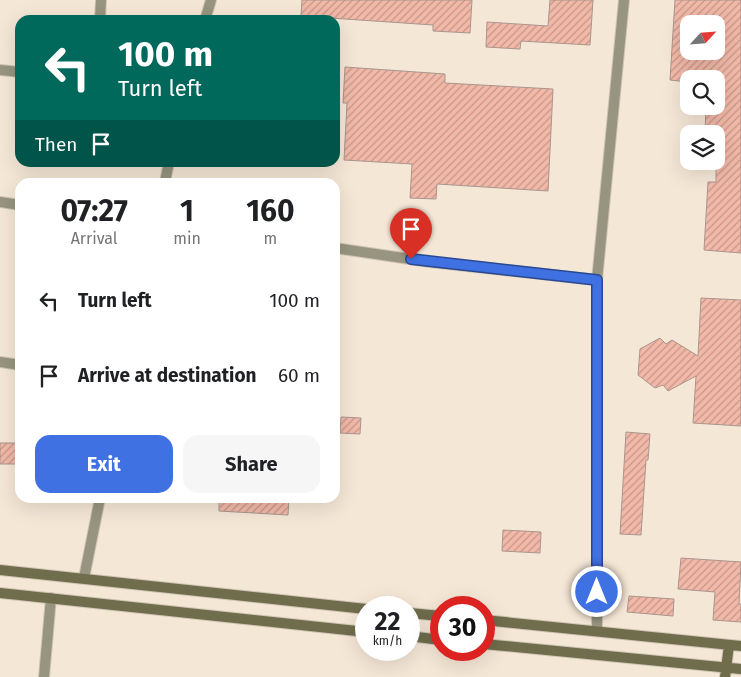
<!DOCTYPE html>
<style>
body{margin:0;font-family:"Fira Sans",sans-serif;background:#f6f6f6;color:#202124;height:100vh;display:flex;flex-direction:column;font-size:19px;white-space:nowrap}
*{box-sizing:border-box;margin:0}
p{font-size:16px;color:#757577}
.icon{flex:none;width:28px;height:28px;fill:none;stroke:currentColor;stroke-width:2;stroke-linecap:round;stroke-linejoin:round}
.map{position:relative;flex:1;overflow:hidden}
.details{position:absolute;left:15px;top:178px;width:325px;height:325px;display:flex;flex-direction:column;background:#fff;border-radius:15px;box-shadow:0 5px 20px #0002}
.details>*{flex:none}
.top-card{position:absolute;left:15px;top:15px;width:325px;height:152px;border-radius:15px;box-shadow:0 5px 20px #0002;background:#00695c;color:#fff;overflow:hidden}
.needle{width:32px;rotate:64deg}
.buttons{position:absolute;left:680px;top:15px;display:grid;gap:10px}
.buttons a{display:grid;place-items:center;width:45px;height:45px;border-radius:10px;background:#fff;box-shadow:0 5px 20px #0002;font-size:25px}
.speed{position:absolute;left:355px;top:596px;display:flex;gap:10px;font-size:25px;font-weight:700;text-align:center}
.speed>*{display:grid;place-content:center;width:65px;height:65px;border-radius:50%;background:#fff;box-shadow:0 5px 20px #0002;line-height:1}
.speed small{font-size:12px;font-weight:400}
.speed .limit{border:8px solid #d22;background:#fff;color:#111}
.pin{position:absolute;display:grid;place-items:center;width:42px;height:42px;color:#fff;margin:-51px -21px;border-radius:50% 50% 50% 0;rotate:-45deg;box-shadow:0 0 5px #0007}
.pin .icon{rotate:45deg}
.me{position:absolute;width:55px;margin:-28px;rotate:0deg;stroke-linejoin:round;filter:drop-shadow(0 0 4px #0008)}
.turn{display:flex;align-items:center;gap:18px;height:105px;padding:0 20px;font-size:22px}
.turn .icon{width:65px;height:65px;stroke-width:2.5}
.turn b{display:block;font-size:35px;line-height:42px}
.then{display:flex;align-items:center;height:48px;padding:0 20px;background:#0003;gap:10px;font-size:19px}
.eta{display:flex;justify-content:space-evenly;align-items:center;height:85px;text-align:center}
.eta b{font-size:30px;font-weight:700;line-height:35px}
.action{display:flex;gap:10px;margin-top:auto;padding:10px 20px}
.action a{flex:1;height:58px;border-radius:15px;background:#4071e2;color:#fff;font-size:20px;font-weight:700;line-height:58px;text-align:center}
.action a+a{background:#f6f6f6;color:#202124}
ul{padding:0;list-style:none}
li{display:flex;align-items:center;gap:15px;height:75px;padding:0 20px}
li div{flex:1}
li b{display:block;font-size:19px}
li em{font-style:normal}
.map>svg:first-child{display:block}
.building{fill:url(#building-hatch);stroke:#aa958e;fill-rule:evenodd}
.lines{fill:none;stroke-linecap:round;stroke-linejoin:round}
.street-casing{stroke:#d0c4b5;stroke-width:12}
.secondary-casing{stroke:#d0c4b5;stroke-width:12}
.street{stroke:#97957f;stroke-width:10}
.secondary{stroke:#706d4d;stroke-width:10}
.route-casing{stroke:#2a4993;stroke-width:12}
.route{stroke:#4071e2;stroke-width:9}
</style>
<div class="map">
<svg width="741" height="677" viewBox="0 0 741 677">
<defs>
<pattern id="building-hatch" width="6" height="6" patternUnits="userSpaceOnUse" patternTransform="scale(1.25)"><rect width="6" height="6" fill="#f2b9a8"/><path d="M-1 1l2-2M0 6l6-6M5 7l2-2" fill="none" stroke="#c59789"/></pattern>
</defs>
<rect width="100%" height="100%" fill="#f5e7d6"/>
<path class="building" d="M302,0H472L470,33L433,31V25L301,16Z
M550,0H593L590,45L521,41L520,49L486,47L487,22L548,26Z
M675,0H741V253L704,250L708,182H716V134H705L706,106H716V79H689V82L670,80ZM689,24H716V51H689Z
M345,67L445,74V83L553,89L548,191L437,184L436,199L410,198L412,164L344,160L347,103H343Z
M701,298L741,300V426L693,423L696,376L668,391L663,385L655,388L638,375L640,349L660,338L666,344L672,340L698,356Z
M341,417L361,418L360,434L340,433Z
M626,432L650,434L648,460H646L641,535L620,534Z
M0,443H20V464H0Z
M219,498H289L288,515L219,511Z
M503,530L541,532L540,553L502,551Z
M681,558L741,562L739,604H741V622L713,620L715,592L678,589Z
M629,596L674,599L673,616L627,612Z"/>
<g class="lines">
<g class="street-casing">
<path id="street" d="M100,20L101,0
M205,20L211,0
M0,70L20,72
M165,182L169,162
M0,202L20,205
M335,248L430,262L597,280
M0,362L20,365
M84,578L100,498
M597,631V280L624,0
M44,677L51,598"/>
</g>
<g class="secondary-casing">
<path id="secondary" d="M0,570L366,609
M0,593L366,632
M409,613L441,616
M484,620L741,646
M409,636L441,640
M484,644L741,669
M725,677L729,645"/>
</g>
<use href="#street" class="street"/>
<use href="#secondary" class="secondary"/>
</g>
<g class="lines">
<g class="route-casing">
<path id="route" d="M411,259L597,280V592"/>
</g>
<use href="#route" class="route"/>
</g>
</svg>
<div class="buttons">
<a><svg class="needle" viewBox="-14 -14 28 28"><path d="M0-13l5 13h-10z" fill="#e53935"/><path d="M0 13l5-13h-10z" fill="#757577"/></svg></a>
<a><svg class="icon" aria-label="search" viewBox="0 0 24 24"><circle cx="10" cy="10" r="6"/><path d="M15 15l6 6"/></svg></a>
<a><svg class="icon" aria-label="layers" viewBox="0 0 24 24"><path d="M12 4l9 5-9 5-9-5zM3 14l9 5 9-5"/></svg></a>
</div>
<div class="speed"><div>22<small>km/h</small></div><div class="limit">30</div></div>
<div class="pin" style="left:411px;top:259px;background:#d93025"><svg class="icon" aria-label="arrive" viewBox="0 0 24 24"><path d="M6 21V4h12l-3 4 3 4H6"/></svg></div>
<svg class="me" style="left:597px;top:592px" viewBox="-20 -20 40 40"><circle r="17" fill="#4071e2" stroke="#fff" stroke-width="3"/><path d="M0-11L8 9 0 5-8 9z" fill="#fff"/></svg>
<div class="top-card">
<div class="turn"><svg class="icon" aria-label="left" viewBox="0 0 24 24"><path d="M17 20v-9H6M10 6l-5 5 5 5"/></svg><div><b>100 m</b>Turn left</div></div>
<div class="then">Then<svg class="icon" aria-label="arrive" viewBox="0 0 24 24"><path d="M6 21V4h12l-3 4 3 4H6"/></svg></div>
</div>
<section class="details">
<div class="eta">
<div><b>07:27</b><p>Arrival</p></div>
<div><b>1</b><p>min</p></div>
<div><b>160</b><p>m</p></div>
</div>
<ul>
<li><svg class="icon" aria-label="left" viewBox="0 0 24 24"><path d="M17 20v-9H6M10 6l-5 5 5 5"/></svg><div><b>Turn left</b></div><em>100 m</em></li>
<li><svg class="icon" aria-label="arrive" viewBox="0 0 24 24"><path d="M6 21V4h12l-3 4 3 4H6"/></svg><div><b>Arrive at destination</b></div><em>60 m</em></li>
</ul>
<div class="action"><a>Exit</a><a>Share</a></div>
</section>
</div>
